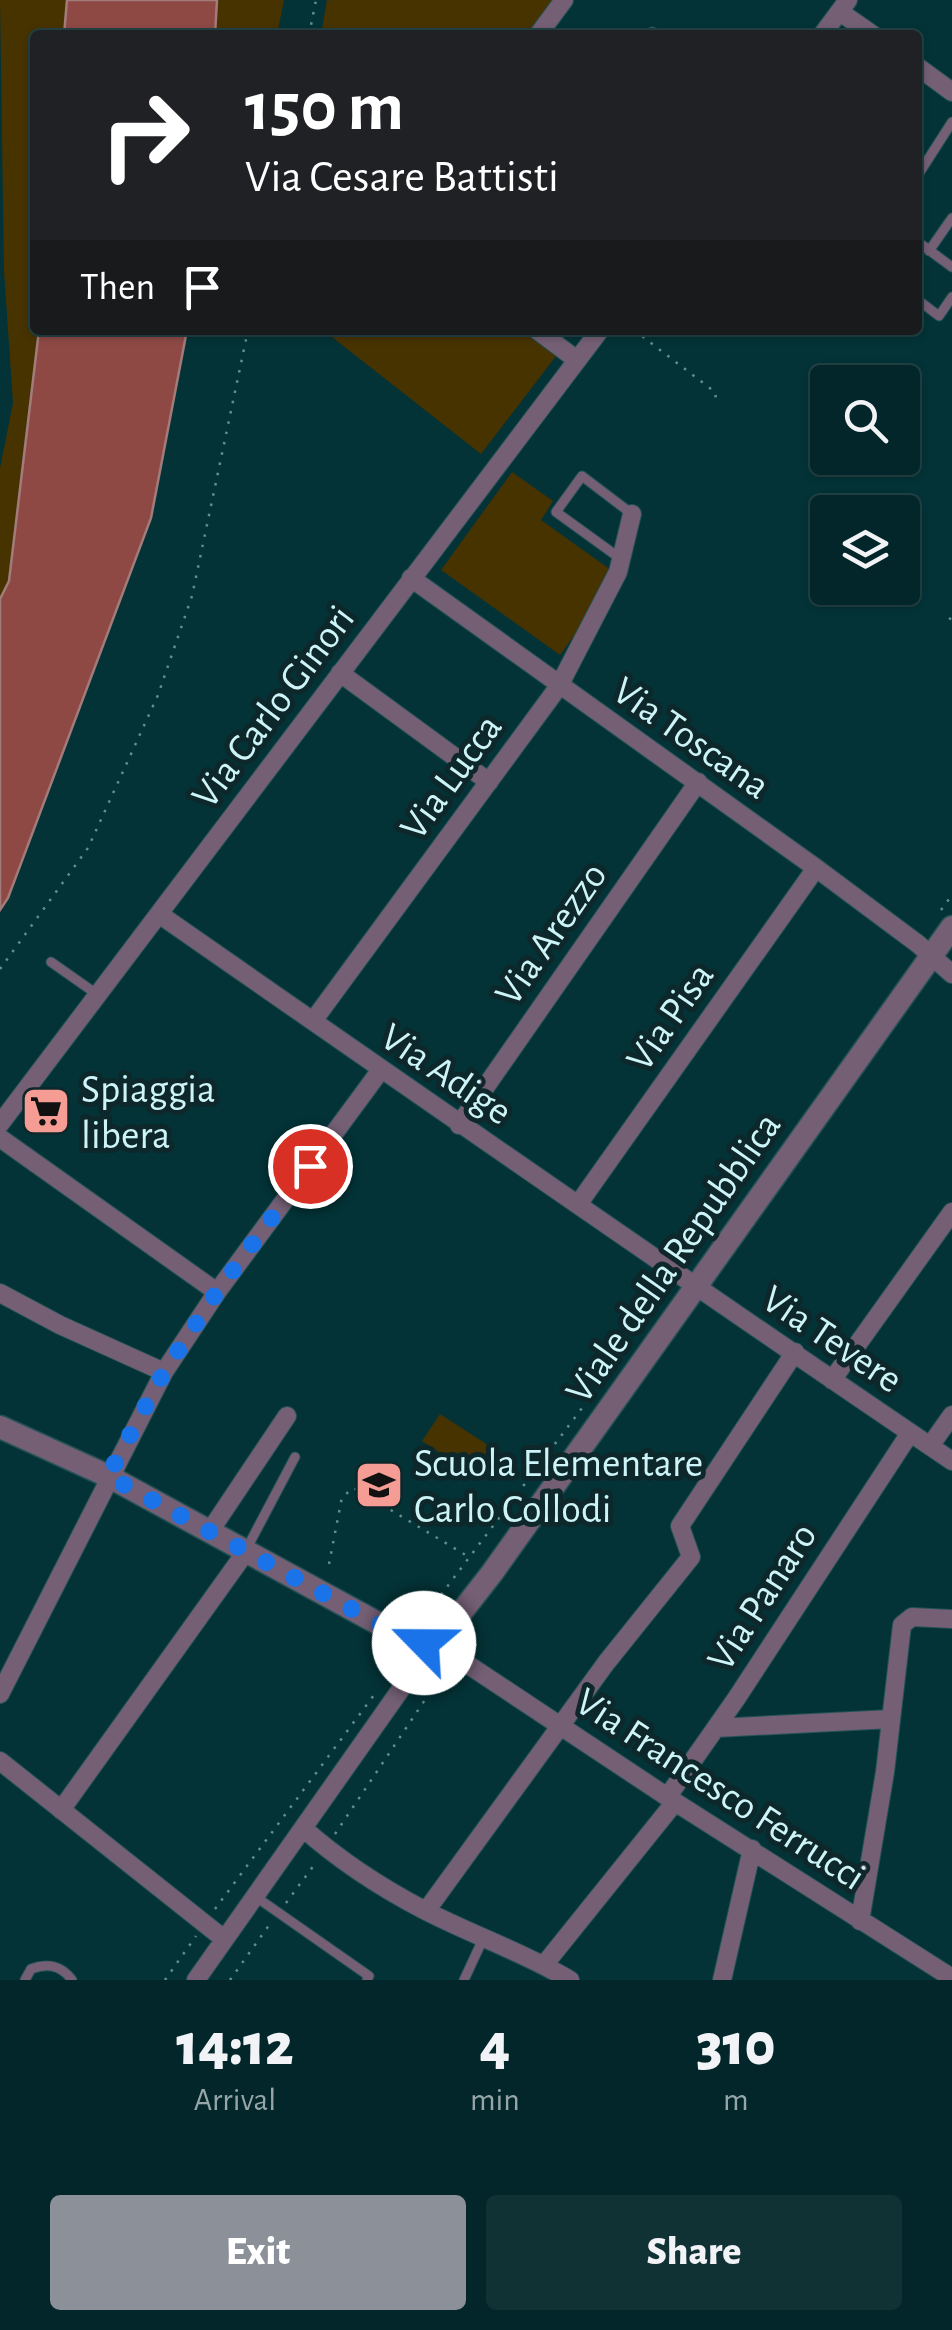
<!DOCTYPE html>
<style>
body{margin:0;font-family:"Alegreya Sans",sans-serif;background:#103235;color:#f1f3f6;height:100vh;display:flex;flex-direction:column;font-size:38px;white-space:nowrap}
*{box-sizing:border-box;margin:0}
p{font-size:32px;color:#96a5a8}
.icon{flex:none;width:55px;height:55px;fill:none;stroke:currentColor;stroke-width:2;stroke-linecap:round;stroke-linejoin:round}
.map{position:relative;height:1980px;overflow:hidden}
.details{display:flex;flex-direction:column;background:#022629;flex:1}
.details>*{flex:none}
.hud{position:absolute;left:30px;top:30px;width:892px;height:305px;border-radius:10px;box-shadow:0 2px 8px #0004,0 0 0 2px #234346;background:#202124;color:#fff;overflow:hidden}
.controls{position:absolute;left:810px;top:365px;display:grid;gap:20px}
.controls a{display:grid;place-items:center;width:110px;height:110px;border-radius:10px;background:#022629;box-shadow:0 2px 8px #0004,0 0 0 2px #234346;font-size:50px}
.pin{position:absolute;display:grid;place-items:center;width:85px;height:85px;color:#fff;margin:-42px;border:5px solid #fff;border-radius:50%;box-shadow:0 2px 10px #0007}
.me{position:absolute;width:110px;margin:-55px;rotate:293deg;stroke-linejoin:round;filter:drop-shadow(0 0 8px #0008)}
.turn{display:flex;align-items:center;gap:35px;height:210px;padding:0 50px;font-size:45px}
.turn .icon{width:130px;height:130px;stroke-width:2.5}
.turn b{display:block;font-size:70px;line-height:85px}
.then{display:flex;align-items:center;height:95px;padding:0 50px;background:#0003;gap:20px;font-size:38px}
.eta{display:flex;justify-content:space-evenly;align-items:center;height:170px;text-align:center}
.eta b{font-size:60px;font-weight:800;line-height:70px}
.primary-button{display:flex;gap:20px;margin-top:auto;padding:20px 50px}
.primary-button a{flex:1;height:115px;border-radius:10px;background:#8c9099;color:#fff;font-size:40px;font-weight:800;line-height:115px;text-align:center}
.primary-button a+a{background:#103235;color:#f1f3f6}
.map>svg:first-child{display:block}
.green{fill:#473300}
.water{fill:#8e4945;stroke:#a17c7b;stroke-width:2.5}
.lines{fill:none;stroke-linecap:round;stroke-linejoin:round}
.service-casing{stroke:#235256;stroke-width:11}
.minor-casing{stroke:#235256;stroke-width:20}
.tertiary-casing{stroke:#235256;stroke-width:25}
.path{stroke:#628e92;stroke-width:2.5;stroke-dasharray:2.5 8;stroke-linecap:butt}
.service{stroke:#745f75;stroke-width:9}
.minor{stroke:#745f75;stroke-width:18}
.tertiary{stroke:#745f75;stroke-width:22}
.route{stroke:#1a73e8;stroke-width:18;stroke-dasharray:0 32.4}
.labels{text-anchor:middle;stroke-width:10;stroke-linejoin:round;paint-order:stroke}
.street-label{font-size:40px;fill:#cdf4f8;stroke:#0d272a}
.poi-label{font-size:40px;fill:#cdf4f8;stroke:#0d272a;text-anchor:start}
</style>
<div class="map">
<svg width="952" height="1980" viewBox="0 0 952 1980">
<rect width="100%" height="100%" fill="#033337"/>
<path class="green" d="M0,0H67L64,35H35V330H39L9,581L0,599V468L13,403L4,271Z
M217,0H284L277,35H215Z
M327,0H555L529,35H321Z
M323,330H520L556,356L481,454Z
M512,472L553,501L541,520L618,575L560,655L441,570Z
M440,1414L491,1447L473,1474L422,1441Z"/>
<path class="water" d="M67,0H217L215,35H64Z
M39,330H187L151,518L8,898L0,910V599L9,581Z"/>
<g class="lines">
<g class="service-casing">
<path id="service" d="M647,35L652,32L662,35
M918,175L952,122
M918,242L952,267
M929,251L952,218
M918,300L939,316L952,297
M621,559L556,512L582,476L632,514
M51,962L98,995
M247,1548L295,1457
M256,1897L369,1976L367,1980
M25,1980L31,1969C48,1963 61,1965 72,1980
M464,1980L483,1939"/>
</g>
<g class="minor-casing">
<path id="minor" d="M840,12L873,35
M538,35L564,0
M822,35L848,0
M918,67L952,92
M537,330L577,360
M411,578L816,868L918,944L952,974
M340,673L489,782
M159,914C423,1098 686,1281 952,1461
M313,1021L559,686L618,572L632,514
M0,1124L600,330
M459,1125L698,782
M0,1138L217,1292
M579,1203L816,868
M0,1293L60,1325L164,1372
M832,1380L952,1212
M930,1446L952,1415
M210,1531L287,1416
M452,1654L675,1802L952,1978
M0,1694L164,1372L217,1292L380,1071
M716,1728L891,1719
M0,1761L224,1939
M668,1796L736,1699L910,1433
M61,1810L245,1553
M303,1828C340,1861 380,1887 424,1910C472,1935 523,1952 570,1980
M426,1911L606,1663L691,1557L680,1526L795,1352
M860,1921L885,1772L902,1625L912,1617L952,1619
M544,1965L675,1802
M196,1980L427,1652
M722,1980L752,1849"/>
</g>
<g class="tertiary-casing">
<path id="tertiary" d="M0,1427L108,1476L383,1626L424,1640
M424 1642a16 16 0 1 1 32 0a16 16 0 1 1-32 0Z
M449,1628L492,1573L952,927"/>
</g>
<path class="path" d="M309,35L316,0
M634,330L715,392L716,399
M949,618L952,620
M941,910L952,895
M0,969L88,848L158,695L192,596L248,330
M329,1564L342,1497L354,1488L469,1557
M422,1620L613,1367
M471,1634L477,1649
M335,1834L445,1670
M286,1903L317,1861
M215,1909L374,1695
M165,1980L196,1936
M230,1980L272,1921"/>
<use href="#service" class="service"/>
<use href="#minor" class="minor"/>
<use href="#tertiary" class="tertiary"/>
</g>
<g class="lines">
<path class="route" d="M310,1166L217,1292L164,1372L108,1476L383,1626L424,1640V1643"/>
</g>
<defs>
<g id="supermarket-square" transform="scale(2.5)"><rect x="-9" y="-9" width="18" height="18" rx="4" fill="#f59c95" stroke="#0d272a"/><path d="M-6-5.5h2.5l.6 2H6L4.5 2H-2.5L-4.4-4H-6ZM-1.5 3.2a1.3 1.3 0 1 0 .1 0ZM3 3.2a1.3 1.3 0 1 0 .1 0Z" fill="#111"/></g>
<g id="school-square" transform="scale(2.5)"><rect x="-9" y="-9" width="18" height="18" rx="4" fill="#f59c95" stroke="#0d272a"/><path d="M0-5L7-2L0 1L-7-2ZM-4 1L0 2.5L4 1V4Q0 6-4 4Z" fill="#111"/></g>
</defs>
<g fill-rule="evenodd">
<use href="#supermarket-square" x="46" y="1111"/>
<use href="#school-square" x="379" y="1485"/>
</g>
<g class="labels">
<g class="street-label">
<text transform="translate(272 706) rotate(-53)" y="14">Via Carlo Ginori</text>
<text transform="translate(692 737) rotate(35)" y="14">Via Toscana</text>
<text transform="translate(450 776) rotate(-54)" y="14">Via Lucca</text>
<text transform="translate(550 933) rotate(-55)" y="14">Via Arezzo</text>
<text transform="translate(669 1016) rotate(-55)" y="14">Via Pisa</text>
<text transform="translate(447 1073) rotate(34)" y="14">Via Adige</text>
<text transform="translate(672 1257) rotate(-55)" y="14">Viale della Repubblica</text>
<text transform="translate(833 1338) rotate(34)" y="14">Via Tevere</text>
<text transform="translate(761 1596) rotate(-57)" y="14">Via Panaro</text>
<text transform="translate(721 1788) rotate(33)" y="14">Via Francesco Ferrucci</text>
</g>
<g class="poi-label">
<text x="81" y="1102">Spiaggia<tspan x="81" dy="46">libera</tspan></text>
<text x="414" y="1476">Scuola Elementare<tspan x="414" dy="46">Carlo Collodi</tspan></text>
</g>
</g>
</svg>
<div class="controls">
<a><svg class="icon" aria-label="search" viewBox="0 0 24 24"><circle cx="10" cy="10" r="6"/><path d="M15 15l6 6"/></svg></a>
<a><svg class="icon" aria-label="layers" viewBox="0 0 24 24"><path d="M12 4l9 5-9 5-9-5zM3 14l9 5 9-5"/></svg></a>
</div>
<div class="pin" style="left:310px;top:1166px;background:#d93025"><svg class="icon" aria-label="arrive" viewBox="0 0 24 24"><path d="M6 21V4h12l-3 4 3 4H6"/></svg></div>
<svg class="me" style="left:424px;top:1643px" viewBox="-20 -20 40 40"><circle r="19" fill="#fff"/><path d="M0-13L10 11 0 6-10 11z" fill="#1a73e8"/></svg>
<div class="hud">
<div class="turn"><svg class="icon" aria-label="right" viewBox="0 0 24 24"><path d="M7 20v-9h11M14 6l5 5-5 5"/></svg><div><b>150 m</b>Via Cesare Battisti</div></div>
<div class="then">Then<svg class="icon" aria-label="arrive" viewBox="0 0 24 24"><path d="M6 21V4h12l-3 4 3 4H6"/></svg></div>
</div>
</div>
<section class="details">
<div class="eta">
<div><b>14:12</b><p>Arrival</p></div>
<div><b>4</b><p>min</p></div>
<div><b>310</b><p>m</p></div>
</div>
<div class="primary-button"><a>Exit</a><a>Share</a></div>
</section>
